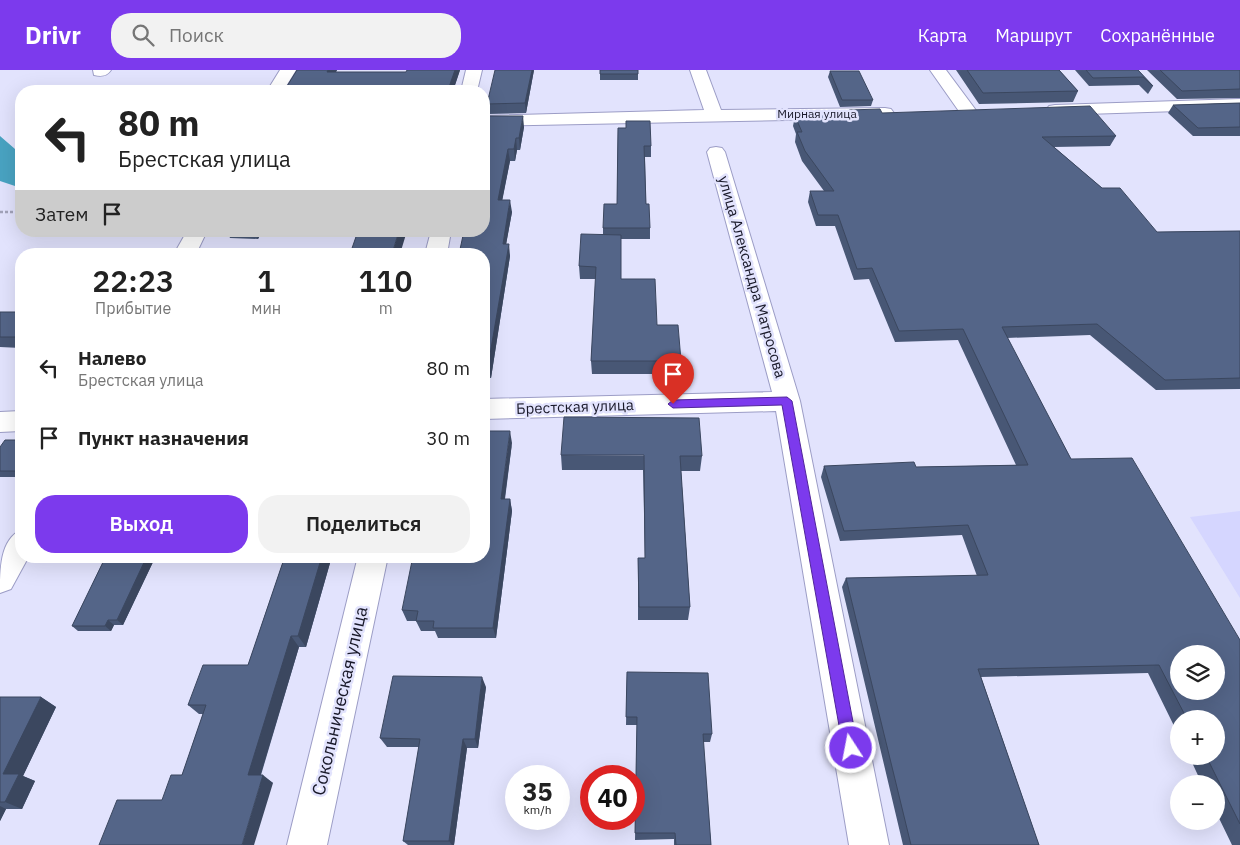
<!DOCTYPE html>
<html lang="ru">
<meta charset="utf-8">
<style>
body{margin:0;font-family:"IBM Plex Sans",sans-serif;background:#f2f2f2;color:#222;height:100vh;display:flex;flex-direction:column;font-size:19px;white-space:nowrap}
*{box-sizing:border-box;margin:0}
p{font-size:16px;color:#767676}
.icon{flex:none;width:28px;height:28px;fill:none;stroke:currentColor;stroke-width:2;stroke-linecap:round;stroke-linejoin:round}
.map{position:relative;flex:1;overflow:hidden}
.panel{position:absolute;left:15px;top:178px;width:475px;height:315px;display:flex;flex-direction:column;background:#fff;border-radius:20px;box-shadow:0 5px 20px #0002}
.panel>*{flex:none}
.banner{position:absolute;left:15px;top:15px;width:475px;height:152px;border-radius:20px;box-shadow:0 5px 20px #0002;background:#fff;color:#222;overflow:hidden}
.controls{position:absolute;left:1170px;top:575px;display:grid;gap:10px}
.controls a{display:grid;place-items:center;width:55px;height:55px;border-radius:50%;background:#fff;box-shadow:0 5px 20px #0002;font-size:25px}
.speed{position:absolute;left:505px;top:695px;display:flex;gap:10px;font-size:25px;font-weight:700;text-align:center}
.speed>*{display:grid;place-content:center;width:65px;height:65px;border-radius:50%;background:#fff;box-shadow:0 5px 20px #0002;line-height:1}
.speed small{font-size:12px;font-weight:400}
.speed .limit{border:8px solid #d22;background:#fff;color:#111}
.pin{position:absolute;display:grid;place-items:center;width:42px;height:42px;color:#fff;margin:-51px -21px;border-radius:50% 50% 50% 0;rotate:-45deg;box-shadow:0 0 5px #0007}
.pin .icon{rotate:45deg}
.me{position:absolute;width:55px;margin:-28px;rotate:349deg;stroke-linejoin:round;filter:drop-shadow(0 0 4px #0008)}
.turn{display:flex;align-items:center;gap:18px;height:105px;padding:0 20px;font-size:22px}
.turn .icon{width:65px;height:65px;stroke-width:2.5}
.turn b{display:block;font-size:35px;line-height:42px}
.then{display:flex;align-items:center;height:48px;padding:0 20px;background:#0003;gap:10px;font-size:19px}
.eta{display:flex;justify-content:space-evenly;align-items:center;height:85px;text-align:center}
.eta b{font-size:30px;font-weight:600;line-height:35px}
.button{display:flex;gap:10px;margin-top:auto;padding:10px 20px}
.button a{flex:1;height:58px;border-radius:20px;background:#7c3aed;color:#fff;font-size:20px;font-weight:600;line-height:58px;text-align:center}
.button a+a{background:#f2f2f2;color:#222}
ul{padding:0;list-style:none}
li{display:flex;align-items:center;gap:15px;height:70px;padding:0 20px}
li div{flex:1}
li b{display:block;font-size:19px}
li em{font-style:normal}
header{display:flex;align-items:center;gap:30px;box-sizing:border-box;height:70px;padding:0 25px;background:#7c3aed;color:#fff}
header strong{font-size:24px}
nav{display:flex;gap:28px;margin-inline-start:auto;font-size:18px}
.search{width:350px;height:45px;background:#f2f2f2;display:flex;align-items:center;gap:12px;box-sizing:border-box;padding:0 18px;border-radius:20px;color:#767676;font-size:19px}
.map>svg:first-child{display:block}
.built{fill:#d5d6ff}
.water{fill:#49a3c2}
.lines{fill:none;stroke-linecap:round;stroke-linejoin:round}
.minor-casing{stroke:#9c9dc6;stroke-width:2}
.path{stroke:#a2a3ba;stroke-width:2.5;stroke-dasharray:3 2;stroke-linecap:butt}
.minor{fill:#fff;fill-rule:evenodd}
.wall{fill:#485775}
.shaded-wall{fill:#3b475f}
.building{fill:#546588;stroke:#3b475f;fill-rule:evenodd}
.route{fill:#7c3aed;stroke:#51269a}
.labels{text-anchor:middle;stroke-width:5;stroke-linejoin:round;paint-order:stroke}
.far-street-label{font-size:12px;fill:#181828;stroke:#e2e3fd}
.street-label{font-size:15px;fill:#181828;stroke:#e2e3fd}
.near-street-label{font-size:18px;fill:#181828;stroke:#e2e3fd}
</style>
<header>
<strong>Drivr</strong>
<div class="search"><svg class="icon" aria-label="search" viewBox="0 0 24 24"><circle cx="10" cy="10" r="6"/><path d="M15 15l6 6"/></svg>Поиск</div>
<nav><a>Карта</a><a>Маршрут</a><a>Сохранённые</a></nav>
</header>
<div class="map">
<svg width="1240" height="775" viewBox="0 0 1240 775">
<rect width="100%" height="100%" fill="#e2e3fd"/>
<path class="built" d="M1240,441V528L1190,447Z"/>
<path class="water" d="M0,66L15,79L21,78V118L0,111Z"/>
<g class="lines">
<g class="minor-casing">
<path id="minor" d="M93,0H111C107,6 102,7 94,5Z
M280,0H296L283,21H267Z
M466,0H482L477,21H461Z
M690,0H706L721,40L885,38L891,39L894,43L891,47L885,48L484,56V46L704,40Z
M930,0H946L978,43L975,47H963Z
M1240,29V39L1055,45L1049,44L1046,40L1049,36L1055,35Z
M716,77L722,78L725,82L800,331L889,775H849L776,341L484,349V329L772,322L707,82L710,78Z
M187,161H207L196,184H174Z
M431,161H451L447,184H425Z
M21,341V361L0,362V342Z
M21,460V486H29L11,519L0,523C0,499 0,470 21,460Z
M358,486H388L327,775H287Z"/>
</g>
<path class="path" d="M0,142H21
M143,161L167,166"/>
<use href="#minor" class="minor"/>
</g>
<path class="wall" d="M297,0H337L336,2H406L460,0L453,21H284Z
M534,0L526,43L488,44L487,34Z
M600,0H638V10H600Z
M956,0H1059L1078,21L1073,32L979,34Z
M1075,0H1138L1153,16L1148,24L1139,15L1089,16Z
M1147,0H1240V28L1177,29Z
M830,1L873,30L871,36L840,37L828,7Z
M1240,33V66H1193L1168,43L1173,35Z
M849,40L1116,66L1110,76L1054,77L1102,118L1157,162L1240,161V319L1156,320L1090,265L1007,268L1071,389L1240,570V775H1232L1216,742V714H1202L1189,686H1216V649H1179V666L1148,603L981,607L1039,775H903L842,517L846,508L977,506L962,465L840,471L821,407L824,396L916,397L1016,395L958,270L895,272L869,209L854,210L835,156H816L808,132L810,121H824L802,91L795,72L796,64L793,56L795,46L848,44Z
M484,46L524,57L520,80H517L515,91H510L502,130L512,142L506,174L510,186L491,308H484Z
M618,58L651,76V87H645L646,134L650,158V169H621V209L657,255L681,291L679,304H592L591,291L596,209H580L579,196L603,164V158L617,134Z
M227,161H262L258,169L230,168Z
M0,242H21V278L0,277Z
M21,370V407H0V377Z
M512,373L505,429H510L512,441L496,568H438L435,561H421L416,551H407L402,540L484,486Z
M561,385L702,386L700,401H681L690,537L688,550H638V488H645L643,400H562Z
M106,486H175L173,492H153L123,555H114L111,561H78L72,556Z
M285,486H332L306,577H299L261,705L273,713L162,730L182,705L203,644H199L188,635L248,595Z
M627,602L712,664L710,672H703L711,775H674V769L635,770L637,655H626Z
M486,617L478,678H467L454,775H408L403,771L419,677H387L380,668Z
M0,627H41L56,637L23,706L35,711L22,739H6L0,751Z"/>
<path class="shaded-wall" d="M328,0H337L330,12L327,2Z
M455,0H460L453,21H448Z
M532,0H534L526,43L525,33Z
M523,46L524,57L520,80L519,68Z
M516,68L517,80L515,91L514,79Z
M508,79L510,91L500,142L498,130Z
M510,130L512,142L504,186L503,174Z
M255,161H262L258,169Z
M399,161H407L400,184H392Z
M509,174L510,186L491,308L488,296Z
M510,361L512,373L503,441L501,429Z
M21,393V406L16,401Z
M510,429L512,441L496,568L493,558Z
M147,486L153,492L123,555L117,550Z
M168,486H175L173,492Z
M322,486H332L306,577L298,566Z
M108,550L114,555L111,561L105,556Z
M291,566L299,577L258,713L248,705Z
M482,607L486,617L478,678L475,669Z
M41,627L56,637L23,706L35,711L22,739L5,732L3,704Z
M463,669L467,678L454,775H452L449,771Z
M263,705L273,713L254,775H242Z
M0,736L6,739L0,751Z"/>
<path class="building" d="M297,0H328L327,2H406L407,0H455L448,20H431V21H284Z
M495,0H532L525,33L487,34Z
M600,0H638V4H600Z
M967,0H1059L1078,21L983,23Z
M1086,0H1138L1153,16L1143,7L1093,8Z
M1160,0H1240V19L1182,21Z
M830,1H859L873,30H842Z
M1240,33V57L1198,58L1173,35Z
M1090,36L1116,66L1042,67L1102,118H1120L1157,162L1240,161V308L1165,310L1097,254L1002,257L1071,389L1132,388L1240,570V754L1206,686H1216V649H1187L1159,595L978,599L1039,775H911L846,508L988,505L968,455L844,461L824,396L914,392L916,397L1028,395L963,259L899,261L872,198L857,199L838,145H818L810,121H834L805,81L797,62H802L795,46L850,44L849,40L880,39L882,43ZM1179,584H1216V621H1179Z
M484,46H523L519,68H516L514,79H508L498,130H510L503,174H509L488,296H484V184H459L464,161H484Z
M626,51H650L651,76H644L646,134H649L650,158H603L604,134H617L618,58H626Z
M358,161H399L392,184H350Z
M581,164L621,165V209H655L657,255H678L681,291H591L596,197L579,196Z
M0,242H21V267H0Z
M564,347L699,348L702,386H680L690,537H639L638,488H645L644,385H561Z
M484,361H510L501,429H510L493,558H433L434,551H416L418,541L402,540L413,486H484Z
M5,370H21V393L16,401H0V377Z
M106,486H147L117,550H108L105,556H72Z
M285,486H322L298,566H291L248,705H263L242,775H99L117,730H162L171,705H182L206,635H188L203,595H248Z
M627,602L708,603L712,664H703L711,775H676L675,763H635L637,647H626Z
M393,606L482,607L475,669H463L449,771H403L420,669L380,668Z
M0,627H41L3,704H19L5,732H0Z"/>
<path class="route" d="M787,327L792,331L858,678L856,684L851,686L845,684L843,678L782,335L673,338L668,334L673,330Z"/>
<g class="labels">
<g class="far-street-label">
<text x="817" y="48">Мирная улица</text>
</g>
<g class="street-label">
<text transform="translate(752 207) rotate(74)" y="5">улица Александра Матросова</text>
<text transform="translate(575 337) rotate(-2)" y="5">Брестская улица</text>
</g>
<g class="near-street-label">
<text transform="translate(340 631) rotate(-77)" y="6">Сокольническая улица</text>
</g>
</g>
</svg>
<div class="controls">
<a><svg class="icon" aria-label="layers" viewBox="0 0 24 24"><path d="M12 4l9 5-9 5-9-5zM3 14l9 5 9-5"/></svg></a>
<a>+</a>
<a>−</a>
</div>
<div class="speed"><div>35<small>km/h</small></div><div class="limit">40</div></div>
<div class="pin" style="left:673px;top:334px;background:#d93025"><svg class="icon" aria-label="arrive" viewBox="0 0 24 24"><path d="M6 21V4h12l-3 4 3 4H6"/></svg></div>
<svg class="me" style="left:851px;top:678px" viewBox="-20 -20 40 40"><circle r="17" fill="#7c3aed" stroke="#fff" stroke-width="3"/><path d="M0-11L8 9 0 5-8 9z" fill="#fff"/></svg>
<div class="banner">
<div class="turn"><svg class="icon" aria-label="left" viewBox="0 0 24 24"><path d="M17 20v-9H6M10 6l-5 5 5 5"/></svg><div><b>80 m</b>Брестская улица</div></div>
<div class="then">Затем<svg class="icon" aria-label="arrive" viewBox="0 0 24 24"><path d="M6 21V4h12l-3 4 3 4H6"/></svg></div>
</div>
<section class="panel">
<div class="eta">
<div><b>22:23</b><p>Прибытие</p></div>
<div><b>1</b><p>мин</p></div>
<div><b>110</b><p>m</p></div>
</div>
<ul>
<li><svg class="icon" aria-label="left" viewBox="0 0 24 24"><path d="M17 20v-9H6M10 6l-5 5 5 5"/></svg><div><b>Налево</b><p>Брестская улица</p></div><em>80 m</em></li>
<li><svg class="icon" aria-label="arrive" viewBox="0 0 24 24"><path d="M6 21V4h12l-3 4 3 4H6"/></svg><div><b>Пункт назначения</b></div><em>30 m</em></li>
</ul>
<div class="button"><a>Выход</a><a>Поделиться</a></div>
</section>
</div>
